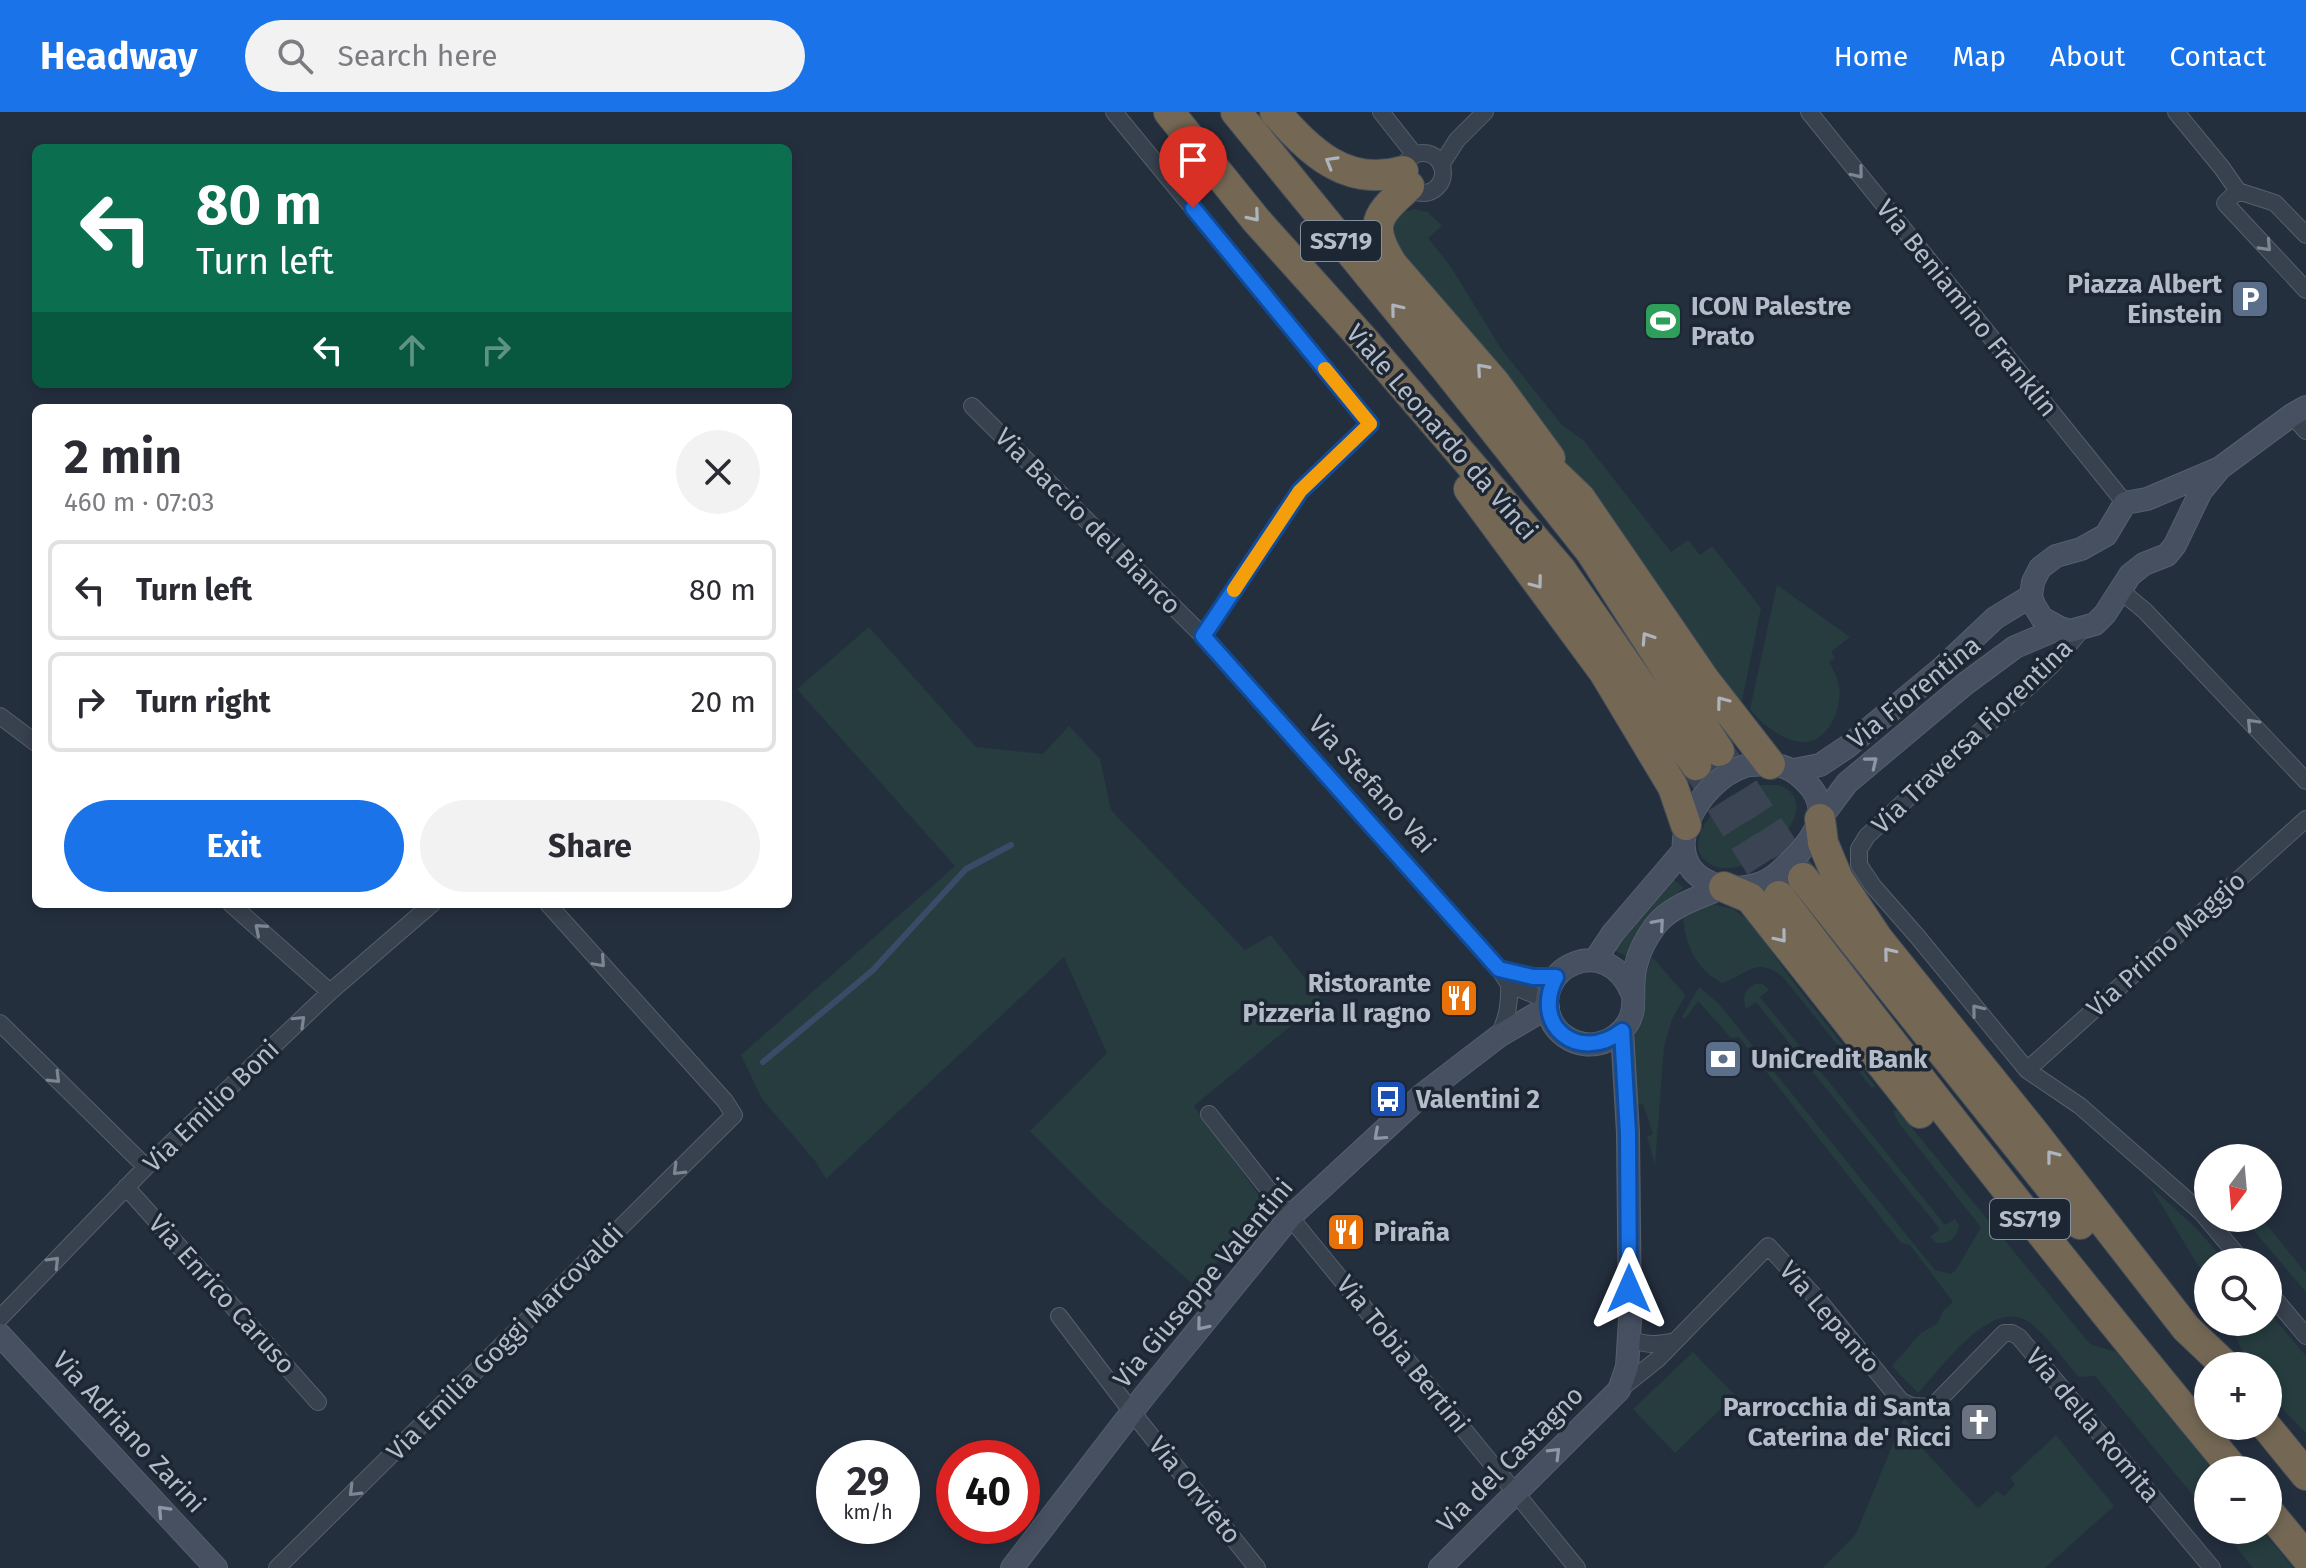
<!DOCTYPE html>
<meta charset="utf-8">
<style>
body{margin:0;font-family:"Fira Sans",sans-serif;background:#f2f2f3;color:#2b2b33;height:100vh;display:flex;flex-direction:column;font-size:30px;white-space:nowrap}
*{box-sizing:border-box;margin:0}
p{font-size:26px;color:#7c7c81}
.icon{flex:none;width:44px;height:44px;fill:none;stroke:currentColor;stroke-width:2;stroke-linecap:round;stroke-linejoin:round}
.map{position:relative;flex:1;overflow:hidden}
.drawer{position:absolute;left:32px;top:292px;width:760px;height:504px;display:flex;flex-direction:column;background:#fff;border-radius:12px;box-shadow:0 4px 12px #0003}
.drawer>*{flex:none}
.banner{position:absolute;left:32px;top:32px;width:760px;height:244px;border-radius:12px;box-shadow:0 4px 12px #0003;background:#0b6e4f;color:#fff;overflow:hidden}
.needle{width:52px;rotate:196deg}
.controls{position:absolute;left:2194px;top:1032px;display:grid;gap:16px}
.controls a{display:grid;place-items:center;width:88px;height:88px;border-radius:50%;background:#fff;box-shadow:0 4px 12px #0003;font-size:40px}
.speed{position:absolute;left:816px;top:1328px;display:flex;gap:16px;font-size:40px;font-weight:700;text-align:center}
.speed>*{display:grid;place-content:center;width:104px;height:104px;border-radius:50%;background:#fff;box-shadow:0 4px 12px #0003;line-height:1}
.speed small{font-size:20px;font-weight:400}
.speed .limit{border:12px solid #d22;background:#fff;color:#111}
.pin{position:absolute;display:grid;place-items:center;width:68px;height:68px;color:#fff;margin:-82px -34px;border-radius:50% 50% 50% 0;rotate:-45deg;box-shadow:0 0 8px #0007}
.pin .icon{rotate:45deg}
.me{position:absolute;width:88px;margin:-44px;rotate:0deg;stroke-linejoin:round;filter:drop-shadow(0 0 6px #0008)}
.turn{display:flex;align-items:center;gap:28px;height:168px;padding:0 32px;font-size:36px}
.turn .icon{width:104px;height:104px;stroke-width:2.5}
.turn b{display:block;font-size:56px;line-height:68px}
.lanes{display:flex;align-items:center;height:76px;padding:0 32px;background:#0003;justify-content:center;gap:40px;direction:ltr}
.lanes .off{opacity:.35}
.round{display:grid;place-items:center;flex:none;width:84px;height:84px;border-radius:42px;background:#f2f2f3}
.head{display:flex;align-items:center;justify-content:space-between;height:136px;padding:0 32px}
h1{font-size:48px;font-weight:700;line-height:60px}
.primary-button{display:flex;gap:16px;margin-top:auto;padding:16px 32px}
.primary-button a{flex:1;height:92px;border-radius:48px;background:#1a73e8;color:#fff;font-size:32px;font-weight:700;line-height:92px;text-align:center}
.primary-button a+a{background:#f2f2f3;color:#2b2b33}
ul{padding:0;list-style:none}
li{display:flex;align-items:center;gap:24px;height:100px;margin:0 16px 12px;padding:0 16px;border:4px solid #e1e1e2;border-radius:12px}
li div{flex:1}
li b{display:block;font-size:30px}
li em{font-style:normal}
header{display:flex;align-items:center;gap:48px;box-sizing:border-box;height:112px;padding:0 40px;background:#1a73e8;color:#fff}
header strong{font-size:38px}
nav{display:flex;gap:44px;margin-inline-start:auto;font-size:28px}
.search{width:560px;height:72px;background:#f2f2f3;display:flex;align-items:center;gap:20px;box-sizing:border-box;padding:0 28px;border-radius:44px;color:#7c7c81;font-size:30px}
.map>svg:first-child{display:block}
.green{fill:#263c3f}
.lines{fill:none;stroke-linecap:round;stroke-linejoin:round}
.stream{stroke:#394c67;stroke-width:6}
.highway-tunnel{stroke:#3a4453;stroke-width:30;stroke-dasharray:30 15;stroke-linecap:butt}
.street-casing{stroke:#565f6c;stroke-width:18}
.secondary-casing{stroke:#565f6c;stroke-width:24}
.highway-casing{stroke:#434c59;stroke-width:32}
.street{stroke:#38414e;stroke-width:16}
.secondary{stroke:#465061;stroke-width:22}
.highway{stroke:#746855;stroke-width:30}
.oneway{stroke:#aeb4bd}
.oneway2{stroke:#7c8592}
.oneway3{stroke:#8e96a5}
.route-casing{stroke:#114b97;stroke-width:20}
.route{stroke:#1a73e8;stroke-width:14}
.slow{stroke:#f59e0b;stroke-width:14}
.labels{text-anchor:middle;stroke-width:7;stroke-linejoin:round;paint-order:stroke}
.shield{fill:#1d2633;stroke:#878f9c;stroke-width:2}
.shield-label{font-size:24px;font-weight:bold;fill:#b4bcc9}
.poi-label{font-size:26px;font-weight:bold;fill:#b4bcc9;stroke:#1d2633;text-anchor:start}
.street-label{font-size:26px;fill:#b4bcc9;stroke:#1d2633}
</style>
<header>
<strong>Headway</strong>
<div class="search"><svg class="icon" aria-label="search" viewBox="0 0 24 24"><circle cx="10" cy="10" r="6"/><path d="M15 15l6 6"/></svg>Search here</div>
<nav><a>Home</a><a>Map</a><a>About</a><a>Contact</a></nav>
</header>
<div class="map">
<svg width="2306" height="1456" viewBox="0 0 2306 1456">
<rect width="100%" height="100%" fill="#242f3e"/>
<path class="green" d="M1414,97L1428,100L1442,114L1428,126L1449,152L1502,238L1562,313L1584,329L1671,440L1688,428L1700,443L1712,434L1761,496L1741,594L1557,339L1417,164L1389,121L1400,101Z
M1777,473L1850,525L1831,540L1835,546L1829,550C1833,557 1837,565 1839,573C1842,592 1833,620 1814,628C1793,637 1761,613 1750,597Z
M869,515L976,635L1043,642L1069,614L1100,647L1111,698L1245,838L1271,823L1322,888L1194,994L1264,1090L1197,1176L1105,1094L1030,1019L1107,941L1064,845L826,1067L816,1050L762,987L741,943L955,754L797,577Z
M1777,673C1780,674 1785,675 1788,678C1821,702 1749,772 1712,753C1676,736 1719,687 1741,678C1752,672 1764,673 1777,673Z
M1673,767L1684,776L1659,795L1627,845L1612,837L1666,777Z
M1712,792L1733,797L1752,811L1788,863L1875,974L1872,976L1783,865C1756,843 1747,863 1722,871C1696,857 1685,833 1683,804L1692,796Z
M1652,845L1683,880L1685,884L1672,907L1664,935L1655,1052L1647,1025L1653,1022L1643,992L1636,993L1632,930L1645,898L1646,863Z
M1755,872H1763L1769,878L1760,885L1945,1113L1955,1107L1959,1113C1956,1126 1951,1132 1937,1131L1930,1125L1940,1117L1756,890L1746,897C1742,885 1744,878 1755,872Z
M1699,875L1718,891L1935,1158L1951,1162L1956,1158L1980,1117V1114L1898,1010L1893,999H1898L2090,1232L2116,1240L2213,1358H2208V1402L2095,1264L2079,1265C2067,1251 2043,1219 2029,1210C1991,1184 1942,1256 1918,1281L1892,1254L1921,1221L1937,1212L1943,1199L1953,1190L1910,1133L1901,1131L1739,925L1731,926L1698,889L1685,907L1682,905Z
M2150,1074L2195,1115L2226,1150H2208V1170Z
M2243,1106H2261L2306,1161V1180Z
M2268,1199L2306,1244V1321L2268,1282V1254H2249L2229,1210H2268Z
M1693,1240L1735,1283L1675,1341L1633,1297Z
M1904,1305L1919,1325L1917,1331L1978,1396L1997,1379L2004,1384L2015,1373L2010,1366L2056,1323L2114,1394L2045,1456H1823L1856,1422Z
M2222,1418H2262L2293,1456H2253Z"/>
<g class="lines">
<path class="stream" d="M763,950L873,858L966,757L1011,733"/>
<path class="highway-tunnel" d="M1719,639L1803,766
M1696,653L1779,784"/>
<g class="street-casing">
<path id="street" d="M1114,0L1370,312L1300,379L1203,524
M1381,0L1415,43
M1809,0L2125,391
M2176,0L2222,56L2238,79
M1403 61a20 20 0 1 1 40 0a20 20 0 1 1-40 0Z
M1441,53L1457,28L1485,0
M2238,79L2225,91L2306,178
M2238,79L2275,91L2306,123
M972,294L1203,524L1499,857L1509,872L1548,889
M2292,303L2306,319
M2121,479L2145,499L2306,669
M2083,516L2051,554L1867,724L1859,737V753L1873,774L1917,824L2027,958L2080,994L2202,1101L2243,1150
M0,604L36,631
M231,792L330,880
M1499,857L1533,865H1556
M0,911L146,1055
M1499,924C1507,906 1510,892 1509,872
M2027,958L2306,707
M1209,1002L1290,1105L1577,1456
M126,1075L318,1290
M2268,1179L2306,1224
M1059,1204L1132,1300L1257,1456
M0,1206L146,1055L330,880L432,792
M1629,1226C1645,1234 1658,1233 1675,1229
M1619,1278L1658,1247L1768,1134L1820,1190L1901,1289L1912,1294L1932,1295L2004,1221H2012L2019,1225L2212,1456
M277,1456L734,1003L725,989L548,792"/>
</g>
<g class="secondary-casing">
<path id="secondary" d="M2220,356L2147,387L2125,391L2106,423L2081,437L2056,444L2040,456L2033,470L2031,484L2034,493L2042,506L2060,516L2070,519L2095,512L2105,502L2130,463L2144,452L2167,443L2175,433L2201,379L2220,356L2292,303L2306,295
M1770,652C1786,654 1794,658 1806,670C1832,696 1817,722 1796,744C1787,752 1778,763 1768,768C1755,775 1734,778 1720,774C1649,755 1696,669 1745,654C1752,652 1762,653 1770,652Z
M1794,658L1820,653L1847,635L1942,556L1995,506L2031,484
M1820,707L1847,671L1965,572L2015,535L2060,516
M1595,848L1613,821L1684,738
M1632,881C1606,818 1529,857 1551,908C1557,921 1570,930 1584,932C1607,935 1630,919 1633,896C1634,881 1632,867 1636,853C1639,840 1647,825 1655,814C1671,793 1701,785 1724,775
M0,1223L216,1456
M1012,1456L1145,1283L1290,1105L1422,983L1499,924L1548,895
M1440,1456L1619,1278L1627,1255L1630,1208L1628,1021L1622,919"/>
</g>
<g class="highway-casing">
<path id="highway" d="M1169,0L1256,108L1362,226L1561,458L1696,653
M1236,0L1446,257L1591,440L1719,639
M1275,0C1310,39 1346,76 1403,59
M1409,74C1377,103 1367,112 1392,152L1495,271L1550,346
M1528,336L1580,386L1704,567L1770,652
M1469,377L1604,560L1673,675L1686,713
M1820,707L1823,731L1838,767L1878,827L2035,1022L2186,1216L2226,1254
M1803,766L2080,1112
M1724,775L1750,786L1920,1001
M1779,784C1927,978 2078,1170 2234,1358
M2266,1314L2306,1363
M2268,1399L2306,1445"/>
</g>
<use href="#street" class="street"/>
<use href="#secondary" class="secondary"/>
<use href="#highway" class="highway"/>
</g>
<defs><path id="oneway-chevron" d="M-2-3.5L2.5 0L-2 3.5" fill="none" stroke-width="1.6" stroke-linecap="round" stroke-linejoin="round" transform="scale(2)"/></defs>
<g class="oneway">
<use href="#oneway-chevron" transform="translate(1331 50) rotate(-150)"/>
<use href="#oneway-chevron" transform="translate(1254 104) rotate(50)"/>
<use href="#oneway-chevron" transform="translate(1396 197) rotate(-129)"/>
<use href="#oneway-chevron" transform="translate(1482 257) rotate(-131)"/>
<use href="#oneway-chevron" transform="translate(1537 471) rotate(53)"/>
<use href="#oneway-chevron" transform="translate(1647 526) rotate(-123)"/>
<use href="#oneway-chevron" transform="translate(1722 590) rotate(-127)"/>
<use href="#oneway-chevron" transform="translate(1781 825) rotate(51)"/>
<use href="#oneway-chevron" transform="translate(1889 841) rotate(-129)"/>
<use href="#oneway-chevron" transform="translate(2052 1044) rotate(-128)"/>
</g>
<g class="oneway2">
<use href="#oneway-chevron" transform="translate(1858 61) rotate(51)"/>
<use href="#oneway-chevron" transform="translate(2266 134) rotate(47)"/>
<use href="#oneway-chevron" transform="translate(2252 612) rotate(-134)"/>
<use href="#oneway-chevron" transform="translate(260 817) rotate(-139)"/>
<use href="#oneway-chevron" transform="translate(600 850) rotate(48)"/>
<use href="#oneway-chevron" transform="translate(1977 898) rotate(-129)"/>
<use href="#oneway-chevron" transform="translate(300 909) rotate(-44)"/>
<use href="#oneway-chevron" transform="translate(55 966) rotate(45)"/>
<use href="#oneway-chevron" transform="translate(678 1058) rotate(135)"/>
<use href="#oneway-chevron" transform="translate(54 1150) rotate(-46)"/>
<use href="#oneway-chevron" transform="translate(354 1379) rotate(135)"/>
</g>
<g class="oneway3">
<use href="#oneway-chevron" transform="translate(1872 650) rotate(-39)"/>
<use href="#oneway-chevron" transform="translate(1659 812) rotate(-49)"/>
<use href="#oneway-chevron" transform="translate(1379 1023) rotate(138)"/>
<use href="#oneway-chevron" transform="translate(1202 1213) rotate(129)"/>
<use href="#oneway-chevron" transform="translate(1555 1341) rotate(-45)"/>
<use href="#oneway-chevron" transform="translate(163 1399) rotate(-133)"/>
</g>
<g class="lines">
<g class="route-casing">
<path id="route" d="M1193,96L1370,312L1300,379L1203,524L1499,857L1533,865H1556C1530,914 1579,952 1622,919L1628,1021L1629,1177"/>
</g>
<use href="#route" class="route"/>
<path class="slow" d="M1234,478L1300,379L1370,312L1325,257"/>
</g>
<defs>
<g id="parking-square" transform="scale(2)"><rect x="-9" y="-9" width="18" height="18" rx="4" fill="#5c6f8a" stroke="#1d2633"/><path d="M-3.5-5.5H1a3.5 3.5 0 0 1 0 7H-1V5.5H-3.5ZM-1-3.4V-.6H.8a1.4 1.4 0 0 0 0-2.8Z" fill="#fff"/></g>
<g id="stadium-square" transform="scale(2)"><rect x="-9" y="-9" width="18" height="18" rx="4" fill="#2e9e5b" stroke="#1d2633"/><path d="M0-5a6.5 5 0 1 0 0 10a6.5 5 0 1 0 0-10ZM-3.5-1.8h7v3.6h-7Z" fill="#fff"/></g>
<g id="restaurant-square" transform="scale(2)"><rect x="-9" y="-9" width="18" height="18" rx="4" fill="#e8710a" stroke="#1d2633"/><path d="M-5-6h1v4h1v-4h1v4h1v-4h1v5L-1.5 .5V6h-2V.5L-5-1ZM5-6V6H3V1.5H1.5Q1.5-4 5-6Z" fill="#fff"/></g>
<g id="bank-square" transform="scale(2)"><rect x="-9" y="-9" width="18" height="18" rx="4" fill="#5c6f8a" stroke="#1d2633"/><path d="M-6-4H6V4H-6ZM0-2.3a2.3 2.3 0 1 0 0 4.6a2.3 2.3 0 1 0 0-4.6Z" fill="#fff"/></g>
<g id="bus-square" transform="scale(2)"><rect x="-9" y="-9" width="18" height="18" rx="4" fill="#1a4fb4" stroke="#1d2633"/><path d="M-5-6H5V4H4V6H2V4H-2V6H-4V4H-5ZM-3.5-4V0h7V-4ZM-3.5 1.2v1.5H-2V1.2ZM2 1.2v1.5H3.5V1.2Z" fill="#fff"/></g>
<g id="church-square" transform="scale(2)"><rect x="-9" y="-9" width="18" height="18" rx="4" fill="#6b7280" stroke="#1d2633"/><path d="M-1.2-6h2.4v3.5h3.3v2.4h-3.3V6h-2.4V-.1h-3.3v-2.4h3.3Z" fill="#fff"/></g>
</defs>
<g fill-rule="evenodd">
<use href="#parking-square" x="2250" y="187"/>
<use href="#stadium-square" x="1663" y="209"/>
<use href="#restaurant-square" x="1459" y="886"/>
<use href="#bank-square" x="1723" y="947"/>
<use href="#bus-square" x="1388" y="987"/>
<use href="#restaurant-square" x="1346" y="1120"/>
<use href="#church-square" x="1979" y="1310"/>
</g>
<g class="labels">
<g class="shield">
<rect x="1301" y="109" width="80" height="40" rx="6"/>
<rect x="1990" y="1087" width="80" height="40" rx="6"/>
</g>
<g class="shield-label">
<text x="1341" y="137">SS719</text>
<text x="2030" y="1115">SS719</text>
</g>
<g class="poi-label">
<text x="2222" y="181" text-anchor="end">Piazza Albert<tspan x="2222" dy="30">Einstein</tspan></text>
<text x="1691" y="203">ICON Palestre<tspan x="1691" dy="30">Prato</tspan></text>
<text x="1431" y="880" text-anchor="end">Ristorante<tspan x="1431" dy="30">Pizzeria Il ragno</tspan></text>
<text x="1751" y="956">UniCredit Bank</text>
<text x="1416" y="996">Valentini 2</text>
<text x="1374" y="1129">Piraña</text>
<text x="1951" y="1304" text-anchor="end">Parrocchia di Santa<tspan x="1951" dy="30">Caterina de' Ricci</tspan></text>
</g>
<g class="street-label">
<text transform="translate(1967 196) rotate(51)" y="9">Via Beniamino Franklin</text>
<text transform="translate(1442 320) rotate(49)" y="9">Viale Leonardo da Vinci</text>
<text transform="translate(1088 409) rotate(45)" y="9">Via Baccio del Bianco</text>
<text transform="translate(1914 580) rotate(-39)" y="9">Via Fiorentina</text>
<text transform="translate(1972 624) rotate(-44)" y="9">Via Traversa Fiorentina</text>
<text transform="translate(1372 672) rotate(48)" y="9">Via Stefano Vai</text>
<text transform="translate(2166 832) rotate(-42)" y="9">Via Primo Maggio</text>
<text transform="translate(211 994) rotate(-44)" y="9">Via Emilio Boni</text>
<text transform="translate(1203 1171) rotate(-50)" y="9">Via Giuseppe Valentini</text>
<text transform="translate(222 1182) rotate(48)" y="9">Via Enrico Caruso</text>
<text transform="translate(1830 1205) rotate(49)" y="9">Via Lepanto</text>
<text transform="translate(505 1230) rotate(-45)" y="9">Via Emilia Goggi Marcovaldi</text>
<text transform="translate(1403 1242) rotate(51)" y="9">Via Tobia Bertini</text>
<text transform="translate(2093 1313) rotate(50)" y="9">Via della Romita</text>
<text transform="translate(129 1320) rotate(47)" y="9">Via Adriano Zarini</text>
<text transform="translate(1510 1347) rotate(-45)" y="9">Via del Castagno</text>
<text transform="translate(1195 1378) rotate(51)" y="9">Via Orvieto</text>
</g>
</g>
</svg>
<div class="controls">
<a><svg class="needle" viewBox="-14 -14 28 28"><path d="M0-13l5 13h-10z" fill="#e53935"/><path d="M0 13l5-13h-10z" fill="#7c7c81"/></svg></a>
<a><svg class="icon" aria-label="search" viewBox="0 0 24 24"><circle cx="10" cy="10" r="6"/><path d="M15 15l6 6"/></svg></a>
<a>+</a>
<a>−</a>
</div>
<div class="speed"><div>29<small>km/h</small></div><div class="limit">40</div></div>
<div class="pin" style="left:1193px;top:96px;background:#d93025"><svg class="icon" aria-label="arrive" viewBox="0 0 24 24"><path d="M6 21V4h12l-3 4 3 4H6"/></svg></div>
<svg class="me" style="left:1629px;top:1177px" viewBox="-20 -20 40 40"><path d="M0-17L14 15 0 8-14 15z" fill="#1a73e8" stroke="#fff" stroke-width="4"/></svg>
<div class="banner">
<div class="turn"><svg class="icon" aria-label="left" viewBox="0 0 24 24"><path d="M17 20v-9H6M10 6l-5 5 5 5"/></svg><div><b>80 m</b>Turn left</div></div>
<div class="lanes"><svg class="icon" aria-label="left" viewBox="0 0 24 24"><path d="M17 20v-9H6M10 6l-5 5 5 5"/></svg><svg class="icon off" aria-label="ahead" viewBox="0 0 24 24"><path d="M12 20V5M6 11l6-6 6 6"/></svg><svg class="icon off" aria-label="right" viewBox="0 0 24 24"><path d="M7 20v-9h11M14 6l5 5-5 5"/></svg></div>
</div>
<section class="drawer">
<div class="head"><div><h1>2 min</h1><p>460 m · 07:03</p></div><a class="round"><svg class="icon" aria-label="close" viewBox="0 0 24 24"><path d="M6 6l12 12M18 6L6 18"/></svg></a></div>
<ul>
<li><svg class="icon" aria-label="left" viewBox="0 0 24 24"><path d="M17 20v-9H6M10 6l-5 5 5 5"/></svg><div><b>Turn left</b></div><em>80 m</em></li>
<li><svg class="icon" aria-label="right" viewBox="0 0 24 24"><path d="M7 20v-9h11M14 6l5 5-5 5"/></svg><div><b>Turn right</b></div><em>20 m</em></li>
</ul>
<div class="primary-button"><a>Exit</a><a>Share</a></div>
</section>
</div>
